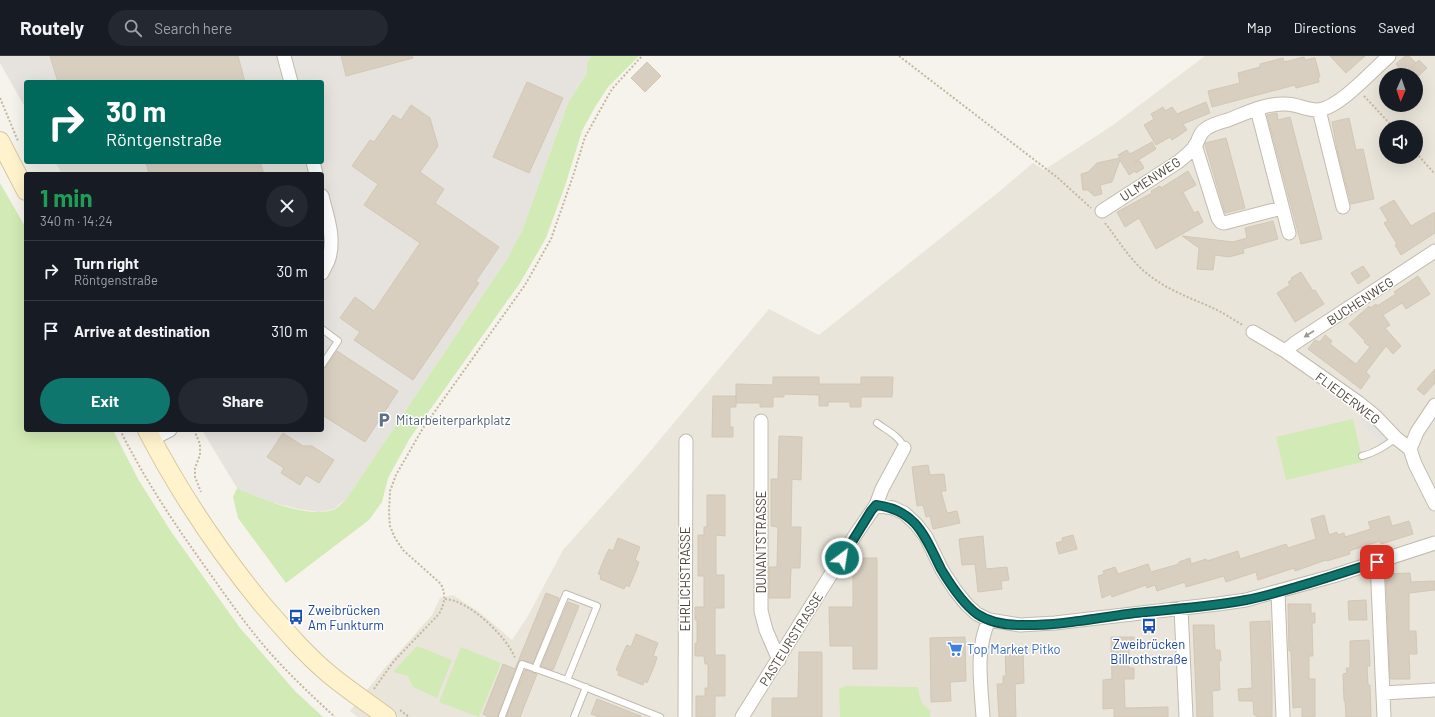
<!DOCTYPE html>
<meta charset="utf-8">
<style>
body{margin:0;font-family:Barlow,sans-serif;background:#242831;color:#f1f3f6;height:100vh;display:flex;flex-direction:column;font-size:15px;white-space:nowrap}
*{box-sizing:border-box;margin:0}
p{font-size:13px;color:#9ea1a6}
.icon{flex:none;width:22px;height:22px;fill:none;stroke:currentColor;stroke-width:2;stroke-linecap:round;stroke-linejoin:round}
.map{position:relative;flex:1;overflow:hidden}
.sheet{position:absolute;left:24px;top:116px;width:300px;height:260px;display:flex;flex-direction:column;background:#171b24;border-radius:4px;box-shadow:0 4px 16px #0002}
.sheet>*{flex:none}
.top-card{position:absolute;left:24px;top:24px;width:300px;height:84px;border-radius:4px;box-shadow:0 4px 16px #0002;background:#00695c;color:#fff;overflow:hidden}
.needle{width:26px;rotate:182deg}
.controls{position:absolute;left:1379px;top:12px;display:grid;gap:8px}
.controls a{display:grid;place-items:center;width:44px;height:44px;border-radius:50%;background:#171b24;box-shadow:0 4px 16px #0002;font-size:20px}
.pin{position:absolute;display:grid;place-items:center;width:34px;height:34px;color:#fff;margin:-17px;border-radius:8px;box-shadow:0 2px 6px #0006}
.me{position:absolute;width:44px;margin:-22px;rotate:31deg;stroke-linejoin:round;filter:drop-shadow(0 0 3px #0008)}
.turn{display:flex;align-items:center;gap:14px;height:84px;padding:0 16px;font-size:18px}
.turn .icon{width:52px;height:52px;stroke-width:2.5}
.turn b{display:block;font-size:28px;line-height:34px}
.round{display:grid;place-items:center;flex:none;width:42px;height:42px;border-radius:21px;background:#242831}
.overview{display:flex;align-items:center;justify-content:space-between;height:68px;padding:0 16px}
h1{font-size:24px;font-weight:700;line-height:30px;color:#1e9e55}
.action{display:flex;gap:8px;margin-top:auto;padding:8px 16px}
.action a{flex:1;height:46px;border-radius:24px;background:#0f766e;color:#fff;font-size:16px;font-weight:700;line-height:46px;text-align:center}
.action a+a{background:#242831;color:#f1f3f6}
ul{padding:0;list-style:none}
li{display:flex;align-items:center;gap:12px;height:60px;padding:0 16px;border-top:1px solid #363941}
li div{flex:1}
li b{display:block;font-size:15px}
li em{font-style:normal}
header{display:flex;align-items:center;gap:24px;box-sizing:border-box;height:56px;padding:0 20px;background:#171b24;border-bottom:1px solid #363941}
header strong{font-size:19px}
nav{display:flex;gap:22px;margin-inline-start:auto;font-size:14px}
.search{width:280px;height:36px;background:#242831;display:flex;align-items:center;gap:10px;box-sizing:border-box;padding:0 14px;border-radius:22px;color:#9ea1a6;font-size:15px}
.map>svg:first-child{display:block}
.residential{fill:#eae5da;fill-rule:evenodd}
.industrial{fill:#e6e2dd}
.green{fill:#d2eab5}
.parking{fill:#e5e3e0}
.building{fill:#d8cfc1;stroke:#d3c7b4}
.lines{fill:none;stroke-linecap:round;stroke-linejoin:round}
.service-casing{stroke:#c2bbae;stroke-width:8}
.minor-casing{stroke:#c2bbae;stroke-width:15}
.secondary-casing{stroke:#d6c79b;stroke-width:20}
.path{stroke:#c4b79f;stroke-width:2;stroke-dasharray:2 2;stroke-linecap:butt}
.service{stroke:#fff;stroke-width:6}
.minor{stroke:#fff;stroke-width:13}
.secondary{stroke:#fff3cd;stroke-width:18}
.oneway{fill:#9c9892}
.route-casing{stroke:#0a4d48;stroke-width:10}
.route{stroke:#0f766e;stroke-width:7}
.labels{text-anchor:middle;stroke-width:3;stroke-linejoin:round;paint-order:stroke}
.street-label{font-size:13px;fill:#4b4439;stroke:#fff}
.service-label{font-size:13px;fill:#4e5e75;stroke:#fff;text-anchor:start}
.transit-label{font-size:13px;fill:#164399;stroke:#fff;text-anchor:start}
.shop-label{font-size:13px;fill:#366cbe;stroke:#fff;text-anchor:start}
</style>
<header>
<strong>Routely</strong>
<div class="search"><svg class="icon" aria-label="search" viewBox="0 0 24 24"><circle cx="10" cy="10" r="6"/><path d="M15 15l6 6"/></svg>Search here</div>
<nav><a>Map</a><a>Directions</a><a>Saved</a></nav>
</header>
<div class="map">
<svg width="1435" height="661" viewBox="0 0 1435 661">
<rect width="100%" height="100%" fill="#f6f3ec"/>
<path class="residential" d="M1205,0H1435V661H358L350,655L383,614L432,559L440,542L453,539L479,556L512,584L528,560L563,494L637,411L769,253L819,279L995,139L1033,107L1044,114L1113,69ZM1386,19H1416V49H1386ZM1386,71H1416V101H1386Z"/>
<path class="industrial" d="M0,0H591L587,7V17L568,47L522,175L507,203L347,442L334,453L319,456L299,453L270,446L237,432L202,374H322V118H62L55,106H322V26H26V53L0,7Z"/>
<path class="green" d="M591,0H639L608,31L595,51L582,75L565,130L546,182L520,227L410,382L388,422L382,446L369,464L286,527L238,462L233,441L237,432C263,443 304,462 333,454C338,452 343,446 347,442L507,203L522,175L568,47L587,17V7Z
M0,127L26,172V374H113L138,423L170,474L240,572L295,635L323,661H0Z
M1353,363L1363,406L1286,424L1276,381Z
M417,590L452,604L437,642L413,631L408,620L393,616Z
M461,591L501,607L479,661L439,646Z
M846,630L918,631C919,641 921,649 930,654V661H840L839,633Z"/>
<path class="parking" d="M329,239L335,244L322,263V249Z
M340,247L346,251L334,269L328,265Z
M399,338L402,340L369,390L365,388Z
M1365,359L1378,372L1388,385L1380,389L1371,377L1359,365Z
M285,374H300L311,382L308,386L302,387L284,375Z"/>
<path class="building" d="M50,0H238L245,26H58Z
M341,0H412L413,2L346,20Z
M1330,0H1365L1346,17Z
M1405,0H1409L1416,7L1411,12L1419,4L1427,12L1417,21L1416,19L1409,13L1404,18L1396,8Z
M1304,1L1305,4L1315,2L1320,21H1318L1319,26L1296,32L1295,29L1212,51L1208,35L1240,27L1238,17L1260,11V8L1283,2L1284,6Z
M647,6L661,20L645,36L631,22Z
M527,26L563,42L529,117L493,101Z
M1206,46L1210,57L1183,68L1187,74L1172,84L1170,81L1156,89L1144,69L1154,63L1151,58L1163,51L1165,55L1172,51L1177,58Z
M411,49L430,62L438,90L420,116L444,133L435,147L499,191L476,225L479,227L413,324L354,284L360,276L340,262L355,241L374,255L420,187L364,149L378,128L352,110L370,84L374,86L393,59L401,64Z
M1277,57L1278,64L1290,61L1322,183L1301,188L1267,59Z
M1349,62L1356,94L1363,93L1374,143L1351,148L1338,98L1332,66Z
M1226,82L1245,152L1225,157L1205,89V87Z
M1152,86L1156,93L1135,106L1140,105L1144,112L1136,117L1135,115L1129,119L1120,104L1112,126L1100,129L1102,138L1094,140L1088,134H1083L1081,118L1088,116L1097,107L1120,102L1118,99L1127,94L1130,98Z
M146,106H260L264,118H149Z
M1188,115L1196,129L1183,136L1194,157L1198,155L1203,166L1156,193L1139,162L1125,171L1117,156L1152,137L1151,135L1160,130L1161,132Z
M1394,144L1411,170L1435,156V177L1401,199L1395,189L1397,188L1384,167L1388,165L1380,152Z
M1273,165L1278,183L1243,193L1244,197L1229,201L1215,199L1213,214L1197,213L1199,192L1182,180L1233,186L1247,182L1245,172Z
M1363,210L1370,220L1358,228L1351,217Z
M1301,216L1313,235L1315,234L1324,248L1295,266L1277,237L1290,229L1288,226L1292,224L1291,222Z
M1418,220L1430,238L1406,253L1402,247L1383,259L1390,269L1385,272L1401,290L1393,298L1386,290L1366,316L1370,320L1361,333L1308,293L1315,284L1320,286L1325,279L1332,285L1330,288L1356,308L1370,291L1364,286L1365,285L1349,268L1369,250L1370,252L1376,248L1377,250L1396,238L1394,236Z
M337,295L398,335L365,386L322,359V317Z
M1435,313V327L1424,339L1417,333Z
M773,321H819V328H861V321H893L892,341H861V351H850V346H828V350H819V339L784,338V341H773V351H760V347H736V328L773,329Z
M713,340H736V351H730V371H733V381H712Z
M283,377L303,390H312L334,404L319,427L306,419L300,429L281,417L284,412L267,401Z
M779,380L802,381L801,424L792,423L791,471H801L800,512H791L790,542H769V511H777L778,471L771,470V423H778Z
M928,409L930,419L944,418L946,435H941L947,457L957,455L960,467L933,473L930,460L926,461L923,449L917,450L912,411Z
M707,439H725V480L716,479V519H724V552H715V599H725V640H715V661H696V640H705V632H708V608H705L704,600H695V587L697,588V564H695V551H704V520H698V479H704V471H707Z
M1324,459L1329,479L1337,476L1338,479L1344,477L1345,481L1371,473L1368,466L1389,460L1392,470L1409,465L1413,478L1381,488L1380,485L1349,495L1350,498L1327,505L1326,504L1295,515L1294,512L1258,524L1256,516L1226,526L1224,520L1186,531L1185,526L1157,535L1155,529L1147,532L1146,529L1112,541L1111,538L1102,542L1098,520L1104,518L1103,515L1115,511L1118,518L1148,508L1151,516L1179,508V506L1190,502L1191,508L1206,503L1207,505L1238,495L1240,503L1286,488L1288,492L1316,483L1311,463Z
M1073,479L1077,493L1059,498L1056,487L1063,485L1062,482Z
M983,480L986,513L1007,511L1009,524L1001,525L1002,533L978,536L975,508L962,509L959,483Z
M618,482L640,491L635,504L639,506L637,512L629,531L626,529L624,533L600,523L601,519L598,518L606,499L609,493L613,495Z
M853,502H877V613H853V590H830L829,551H853Z
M1410,517L1411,526L1435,525V534L1409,537V575H1416L1417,598H1409L1410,623H1390L1386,518Z
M546,537L559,542L533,607L522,604L518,606L498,661H489L483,658L503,608L515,613Z
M1366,544L1367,564H1349L1348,545Z
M568,546L579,550L553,614L541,610Z
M1288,548H1311V557H1315V567H1312L1313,600H1309V623H1315V661H1302V651L1293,652L1291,595H1289Z
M1270,565L1272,632V661H1256V659H1254L1253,645H1239L1238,633L1252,632L1250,566Z
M1193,569H1214L1215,594H1220L1221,605H1219L1220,634L1212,635L1213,661H1197Z
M636,578L658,587L653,600L657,601L655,608L647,627L644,625L643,629L618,619L619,615L616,614L624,595L627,589L631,591Z
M965,581L966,625L950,626L951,645L931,646L930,582Z
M1111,581H1134V590H1129V612H1134V623H1124L1125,652L1168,651V661H1114V652L1103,653V624L1112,623Z
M1369,584L1370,610H1367L1368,629H1370L1371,661H1346L1345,645H1344L1343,618L1347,617L1346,612H1350V585Z
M1005,591H1023L1024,627L1015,628L1016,661H999L997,628H1003V620H1006Z
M799,596H822V661H772V642H798Z
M525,614L537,618L520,661H506Z
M597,643L641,660V661H599L591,658Z"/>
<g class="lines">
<g class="service-casing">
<path id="service" d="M322,273L338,285L322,309
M877,367C886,374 900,380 904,392
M1362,400C1375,397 1385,390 1396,382
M535,613L566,538L597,550L567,624L660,661
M502,660L522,608L567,624
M574,661L586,631"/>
</g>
<g class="minor-casing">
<path id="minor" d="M284,0L291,26
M1257,53L1289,177
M1319,54L1343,151
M1195,89L1218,162L1221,166L1224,167L1282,152
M313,106L316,118
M322,140C327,160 335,181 329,202C328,207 324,212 322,217
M1102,155L1178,106C1184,101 1191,96 1196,89C1199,82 1200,76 1207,72C1213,68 1221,66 1228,64C1246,57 1266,47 1286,48C1297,48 1308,55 1319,54C1340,51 1373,14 1389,0
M1253,276L1285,295L1359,347L1375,360L1396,382L1410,393L1415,408L1435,448
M1285,295L1295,287L1435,195
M761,365V555L766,574L779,604
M152,383L170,374
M1410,393L1417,376L1435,349
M876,449L893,452L904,457L916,468L926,481L942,514L955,534L967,549L977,558L989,564L1020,569L1055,567L1218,548L1246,544L1333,520L1435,487
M1377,506L1384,661
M1278,536L1283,661
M1181,552L1186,661
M1383,637L1435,634
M685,661L686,385
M742,661L856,478L876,449L882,433L904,392
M983,661C981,628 975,594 989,564"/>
</g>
<g class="secondary-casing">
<path id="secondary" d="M0,85L26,135
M147,374C179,436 218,494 262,548C283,572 304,597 329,618C347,633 368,647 387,661"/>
</g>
<path class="path" d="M899,0L1058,122L1091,152
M1364,40L1393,71
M0,42L18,85
M1416,97L1435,118
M1105,167C1120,186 1132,208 1153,222C1173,237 1197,244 1219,255C1227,259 1235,265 1243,269
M120,374C143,420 171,463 201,505C224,537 246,570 272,599C292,621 313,641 335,661
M194,374L200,388V399L195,412V421L201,436
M445,543C469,544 507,581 515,602
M374,633L394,605L439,558C445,547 446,539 441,528L403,494L395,482L390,470L389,457L390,435L396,419L423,372L525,229L551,183L573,120L585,81L612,33L642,0
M400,654L409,661"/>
<use href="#service" class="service"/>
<use href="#minor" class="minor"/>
<use href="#secondary" class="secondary"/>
</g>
<defs><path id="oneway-solid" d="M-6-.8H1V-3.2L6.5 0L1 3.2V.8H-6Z"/></defs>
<use class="oneway" href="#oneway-solid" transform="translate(1309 278) rotate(147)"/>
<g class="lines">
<g class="route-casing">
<path id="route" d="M842,502L871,455L876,449C917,454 925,481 941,513C950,528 962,547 977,558C989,566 1006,569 1020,569C1058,570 1097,562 1135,557C1172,553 1209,551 1246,544C1290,535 1334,519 1377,506"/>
</g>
<use href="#route" class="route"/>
</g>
<defs>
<g id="parking-bare" transform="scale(1.2)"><path d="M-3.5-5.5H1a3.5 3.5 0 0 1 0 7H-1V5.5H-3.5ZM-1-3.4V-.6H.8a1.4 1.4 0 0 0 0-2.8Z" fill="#5c6f8a" stroke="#fff" stroke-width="2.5" paint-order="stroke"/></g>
<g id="bus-bare" transform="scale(1.2)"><path d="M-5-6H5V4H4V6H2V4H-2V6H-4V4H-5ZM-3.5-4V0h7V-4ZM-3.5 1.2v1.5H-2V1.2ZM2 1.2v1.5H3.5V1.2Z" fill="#1a4fb4" stroke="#fff" stroke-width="2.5" paint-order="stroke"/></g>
<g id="supermarket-bare" transform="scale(1.2)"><path d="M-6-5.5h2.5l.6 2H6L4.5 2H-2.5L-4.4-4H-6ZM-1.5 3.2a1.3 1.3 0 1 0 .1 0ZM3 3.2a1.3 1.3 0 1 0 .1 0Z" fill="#3f7fe0" stroke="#fff" stroke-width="2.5" paint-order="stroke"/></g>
</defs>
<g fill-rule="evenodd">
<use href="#parking-bare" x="384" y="364"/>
<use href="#bus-bare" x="296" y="561"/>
<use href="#bus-bare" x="1149" y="570"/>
<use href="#supermarket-bare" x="955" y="593"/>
</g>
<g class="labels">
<g class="street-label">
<text transform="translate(1150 123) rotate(-33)" y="5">ULMENWEG</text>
<text transform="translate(1360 245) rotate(-33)" y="5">BUCHENWEG</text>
<text transform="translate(1348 342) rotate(37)" y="5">FLIEDERWEG</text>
<text transform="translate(761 486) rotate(-90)" y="5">DUNANTSTRASSE</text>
<text transform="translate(685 523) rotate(-90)" y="5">EHRLICHSTRASSE</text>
<text transform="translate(791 583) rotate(-58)" y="5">PASTEURSTRASSE</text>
</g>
<g class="service-label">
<text x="396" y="369">Mitarbeiterparkplatz</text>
</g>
<g class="transit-label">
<text x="308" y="559">Zweibrücken<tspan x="308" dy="15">Am Funkturm</tspan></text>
<text x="1149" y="593" text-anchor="middle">Zweibrücken<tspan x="1149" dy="15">Billrothstraße</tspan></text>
</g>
<g class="shop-label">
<text x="967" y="598">Top Market Pitko</text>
</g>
</g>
</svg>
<div class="controls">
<a><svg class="needle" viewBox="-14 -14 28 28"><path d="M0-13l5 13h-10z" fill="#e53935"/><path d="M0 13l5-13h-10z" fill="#9ea1a6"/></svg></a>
<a><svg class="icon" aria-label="sound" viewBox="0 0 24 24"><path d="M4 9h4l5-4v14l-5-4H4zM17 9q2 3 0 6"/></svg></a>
</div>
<div class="pin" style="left:1377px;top:506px;background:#d93025"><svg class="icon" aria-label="arrive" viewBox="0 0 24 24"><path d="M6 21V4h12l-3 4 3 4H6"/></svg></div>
<svg class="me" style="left:842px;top:502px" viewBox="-20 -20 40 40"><circle r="17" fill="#0f766e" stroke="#fff" stroke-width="3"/><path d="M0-11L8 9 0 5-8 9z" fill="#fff"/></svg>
<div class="top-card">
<div class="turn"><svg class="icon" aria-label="right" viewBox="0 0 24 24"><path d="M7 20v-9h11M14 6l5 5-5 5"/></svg><div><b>30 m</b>Röntgenstraße</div></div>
</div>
<section class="sheet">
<div class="overview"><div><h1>1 min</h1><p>340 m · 14:24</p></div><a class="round"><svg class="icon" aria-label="close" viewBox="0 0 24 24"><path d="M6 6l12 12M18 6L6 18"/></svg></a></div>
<ul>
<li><svg class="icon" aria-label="right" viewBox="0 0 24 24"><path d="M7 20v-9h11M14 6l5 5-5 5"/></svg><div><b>Turn right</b><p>Röntgenstraße</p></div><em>30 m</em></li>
<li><svg class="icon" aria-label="arrive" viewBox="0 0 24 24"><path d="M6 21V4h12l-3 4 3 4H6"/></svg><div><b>Arrive at destination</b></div><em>310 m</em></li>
</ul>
<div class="action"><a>Exit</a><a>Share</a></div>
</section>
</div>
